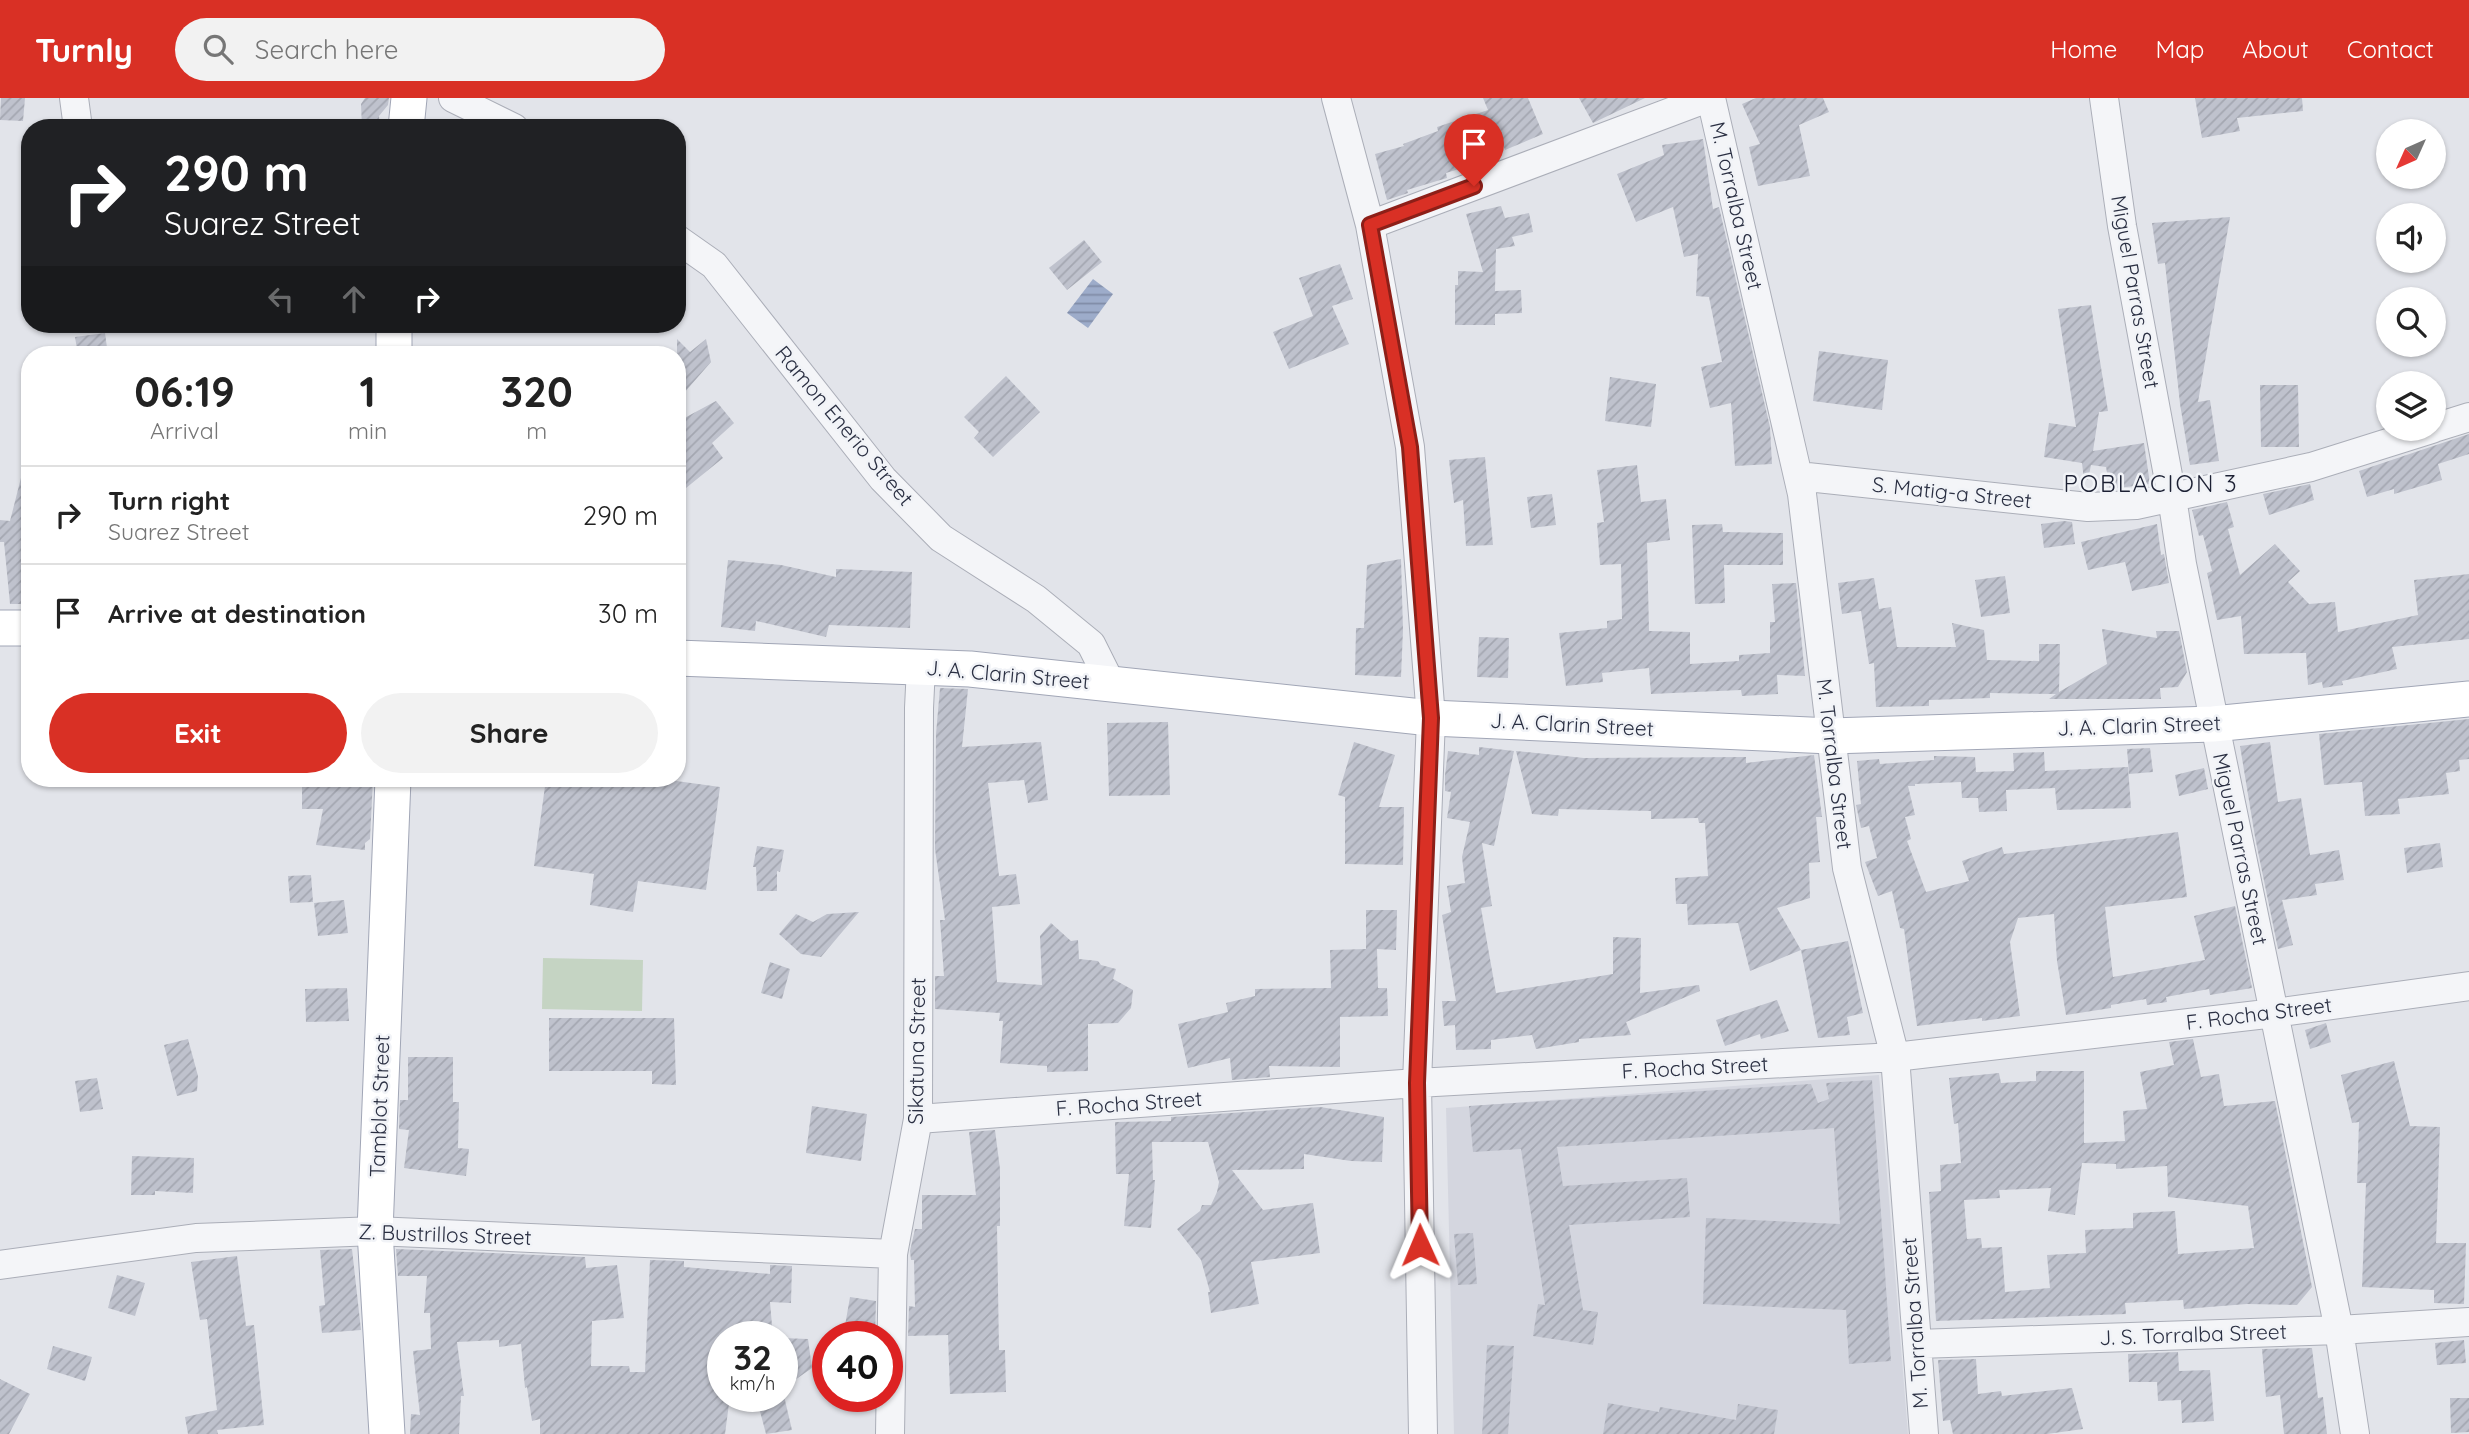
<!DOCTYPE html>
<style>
body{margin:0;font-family:Quicksand,sans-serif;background:#f2f2f2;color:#222;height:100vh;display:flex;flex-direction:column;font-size:26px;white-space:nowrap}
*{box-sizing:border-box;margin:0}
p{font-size:23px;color:#767676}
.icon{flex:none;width:38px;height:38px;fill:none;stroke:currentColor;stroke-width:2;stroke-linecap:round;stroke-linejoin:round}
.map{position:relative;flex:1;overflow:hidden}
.drawer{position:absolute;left:21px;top:248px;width:665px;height:441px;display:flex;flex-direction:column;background:#fff;border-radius:28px;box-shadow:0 2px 5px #0004}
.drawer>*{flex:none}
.hud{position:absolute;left:21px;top:21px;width:665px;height:214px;border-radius:28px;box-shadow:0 2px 5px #0004;background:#202124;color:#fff;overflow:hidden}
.needle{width:46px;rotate:225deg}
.fabs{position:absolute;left:2376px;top:21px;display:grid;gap:14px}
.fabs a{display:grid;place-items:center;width:70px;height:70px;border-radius:50%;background:#fff;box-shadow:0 2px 5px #0004;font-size:35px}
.speed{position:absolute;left:707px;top:1223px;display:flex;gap:14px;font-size:35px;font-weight:700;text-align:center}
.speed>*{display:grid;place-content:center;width:91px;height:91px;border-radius:50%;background:#fff;box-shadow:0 2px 5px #0004;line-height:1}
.speed small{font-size:18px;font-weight:400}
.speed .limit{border:10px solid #d22;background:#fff;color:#111}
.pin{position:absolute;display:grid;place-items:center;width:60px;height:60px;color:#fff;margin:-72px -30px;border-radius:50% 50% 50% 0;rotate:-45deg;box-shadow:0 0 7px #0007}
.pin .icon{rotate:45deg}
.me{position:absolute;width:77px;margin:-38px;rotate:359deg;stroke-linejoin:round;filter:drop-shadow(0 0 5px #0008)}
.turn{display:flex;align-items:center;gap:24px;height:147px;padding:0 28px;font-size:32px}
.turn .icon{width:91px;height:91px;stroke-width:2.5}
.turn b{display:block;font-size:49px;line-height:60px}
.lanes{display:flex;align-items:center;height:66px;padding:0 28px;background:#0003;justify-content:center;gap:35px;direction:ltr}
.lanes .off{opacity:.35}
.eta{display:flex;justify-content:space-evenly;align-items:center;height:119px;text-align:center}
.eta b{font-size:42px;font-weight:800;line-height:49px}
.button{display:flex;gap:14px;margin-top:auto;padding:14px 28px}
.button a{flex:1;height:80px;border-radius:42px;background:#d93025;color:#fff;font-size:28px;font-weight:800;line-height:80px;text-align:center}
.button a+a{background:#f2f2f2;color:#222}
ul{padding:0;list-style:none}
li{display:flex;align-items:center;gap:21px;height:98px;padding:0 28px;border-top:2px solid #e0e0e0}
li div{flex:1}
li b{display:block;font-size:26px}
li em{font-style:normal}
header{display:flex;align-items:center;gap:42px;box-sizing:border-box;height:98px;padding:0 35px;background:#d93025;color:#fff}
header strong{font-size:33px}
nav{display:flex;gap:38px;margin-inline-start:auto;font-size:24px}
.search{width:490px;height:63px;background:#f2f2f2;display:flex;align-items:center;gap:18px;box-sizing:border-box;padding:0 24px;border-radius:38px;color:#767676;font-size:26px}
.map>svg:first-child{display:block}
.built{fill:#d4d6df}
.grass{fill:#c5d4c3}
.water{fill:url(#water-rules)}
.building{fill:url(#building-hatch);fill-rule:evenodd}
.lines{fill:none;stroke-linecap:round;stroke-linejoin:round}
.minor-casing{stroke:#abaeb8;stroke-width:30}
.major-casing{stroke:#a1a6b6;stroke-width:37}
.minor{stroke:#f4f5f8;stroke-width:28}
.major{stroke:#fff;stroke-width:35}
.route-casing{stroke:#8d1f18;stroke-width:18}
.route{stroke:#d93025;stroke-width:12}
.labels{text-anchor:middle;stroke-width:5;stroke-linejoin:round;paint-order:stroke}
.street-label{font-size:21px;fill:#2a2f42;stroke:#f1f3f7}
.quarter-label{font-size:24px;letter-spacing:2px;fill:#1c2033;stroke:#f1f3f7}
</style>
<header>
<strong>Turnly</strong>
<div class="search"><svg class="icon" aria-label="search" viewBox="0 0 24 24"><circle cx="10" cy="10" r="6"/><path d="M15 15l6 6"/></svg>Search here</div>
<nav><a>Home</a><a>Map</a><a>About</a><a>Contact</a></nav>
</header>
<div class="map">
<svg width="2469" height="1336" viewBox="0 0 2469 1336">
<defs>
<pattern id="water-rules" width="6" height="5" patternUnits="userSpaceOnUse" patternTransform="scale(1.75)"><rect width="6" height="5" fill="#9dacca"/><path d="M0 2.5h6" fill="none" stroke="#808ca6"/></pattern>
<pattern id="building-hatch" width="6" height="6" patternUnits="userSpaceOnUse" patternTransform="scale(1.75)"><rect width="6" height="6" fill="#bfc2cd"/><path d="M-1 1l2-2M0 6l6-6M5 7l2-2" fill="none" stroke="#a4a7b1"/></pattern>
</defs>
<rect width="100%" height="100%" fill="#e2e4ea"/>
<path class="built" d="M1879,977L1908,1336H1454L1446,1010Z"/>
<path class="grass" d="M543,860L643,862L642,913L542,911Z"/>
<path class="water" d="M1093,181L1113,196L1088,230L1067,215Z"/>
<path class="building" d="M1,0H25L23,23L0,22Z
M365,0H389L388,7L379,18L380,30H362L361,6Z
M1483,0H1528L1543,36L1505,52L1501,42L1464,53L1469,68L1446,75L1447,80L1407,92L1408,95L1387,102L1375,56L1404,48L1403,46L1438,33L1437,29L1488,12Z
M1579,0H1645L1593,25Z
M1756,0H1823L1829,14L1799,27L1810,78L1758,88L1749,49L1760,46L1742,6Z
M2195,0H2302L2303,13L2237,20L2240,33L2202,40Z
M1703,41L1713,111L1719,109L1770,329L1772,366L1735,368L1731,305L1710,310L1701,269L1722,264L1709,199L1696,198L1698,156L1684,159L1673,109L1636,124L1617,76L1664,57L1662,47Z
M1501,108L1505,120L1529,115L1533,134L1512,139L1515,148L1496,151L1495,193L1521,192L1522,215L1495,216V227H1455V187H1458V173L1483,174L1466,116Z
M2230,119L2198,304L2210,302L2219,363L2190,367L2180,306L2165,165L2158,166L2152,125Z
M1084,142L1102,164L1067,192L1049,170Z
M1340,166L1353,201L1332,208L1349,246L1289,271L1273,234L1313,218L1299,180Z
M2091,207L2108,313L2099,314L2093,353L2144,345L2150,386L2110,391L2106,369L2091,367L2088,382H2084L2082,365L2044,359L2049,325L2076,329L2058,211Z
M105,235L108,257H78L75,239Z
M677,241L690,254L706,241L711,264L677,303Z
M1819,253L1888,262L1882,312L1813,303Z
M1006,278L1040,314L993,359L974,340L979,334L964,319Z
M1610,279L1656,286L1651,329L1605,323Z
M2260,287H2298L2299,349H2261Z
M716,303L734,325L712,345L723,360L686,390L677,379V324Z
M2469,336V356L2438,366L2442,382L2394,396V391L2367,399L2359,373Z
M1485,359L1493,447L1466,448L1463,402L1454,405L1449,362Z
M1637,367L1641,404L1666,401L1670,442L1647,445L1649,533L1690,534V566L1739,563V557L1770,555V524H1775L1772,486L1796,485L1805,578L1777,577L1778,596L1742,598L1741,592L1651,596L1649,570L1602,575L1603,584L1566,588L1559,535L1607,530V523L1622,521L1621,466L1600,467L1597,425L1604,424L1597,372Z
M23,372H30V506H10L4,444H0V422L10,423Z
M2310,386L2314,402L2269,417L2263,396Z
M1552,396L1556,427L1531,430L1527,399Z
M2227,404L2234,429L2228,431L2240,477L2275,446L2300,473L2288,484L2309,506L2335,504L2338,534L2418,517L2414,482L2469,476V541L2392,549L2397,571L2342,583L2343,587L2323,590L2322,584L2308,587L2306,555L2244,556L2241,518L2217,522L2207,475L2212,473L2203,437L2199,438L2192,412Z
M2064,423L2072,424L2075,446L2044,450L2041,426Z
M1722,426L1723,434L1783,435V467H1724L1725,505L1695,506L1692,427Z
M2157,426L2161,457L2164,456L2169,485L2132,493L2125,464L2088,472L2081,444Z
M1401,461L1403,532L1401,579L1355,577L1356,530H1364L1367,467Z
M728,462L781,467L836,479V471L912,474L910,530L829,527L826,539L756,523L755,533L721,529Z
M2005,478L2010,515L1981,519L1975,482Z
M1874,480L1879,511L1891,509L1897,549H1956L1952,525L1984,532L1987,562L2039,563V546H2060L2059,594L2107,566L2102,531L2157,540L2156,533H2179L2187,574L2178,589L2160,590L2161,601H2049L2056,596L1990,595V600L1929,602V608L1876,609L1874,565L1869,566L1861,513L1842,516L1838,485Z
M1479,539L1509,540L1508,580L1477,579Z
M940,590L968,591L962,649L1041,644L1048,702L1028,705L1024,682L988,685L999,778L1016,776L1020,806L992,809L997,884L1042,887L1040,838L1051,825L1071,843L1078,842L1079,861L1098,863L1101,867L1116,871L1113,881L1133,892L1131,910L1118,925L1088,926V973L1047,974V968L1000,965L1003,923H999L1000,915L935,911V878H944L940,822H945L935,751L936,636Z
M2469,621V661L2459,662L2460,673L2446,675L2449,696L2398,701L2400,716L2365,718L2362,684L2324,687L2319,636Z
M1168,624L1170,697L1109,698L1107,625Z
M1354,644L1395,657L1379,709H1404L1403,767L1345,766V699L1338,697Z
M2270,644L2278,704L2301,700L2310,757L2339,752L2344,782L2315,786L2317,797L2282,802L2293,847L2278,851L2255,739L2240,648Z
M1479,649L1514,653L1494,748L1482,745L1492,808L1481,810L1496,895L1613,876V839L1641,840L1640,895L1699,887L1700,893L1626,924L1631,937L1579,941V944L1536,951L1532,937L1491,942V951L1456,952L1455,927L1444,928L1442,903H1456L1442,817L1451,814L1447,788L1465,785L1462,759L1470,724L1447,720L1451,694L1445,693V677L1448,653L1479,657Z
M2150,650L2153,674L2129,676L2127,651Z
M1516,653L1584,660L1746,659V665L1814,657L1822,719H1816L1820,764L1809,765L1810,800L1777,810L1801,852L1750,873L1738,825L1688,827L1687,806H1676L1675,780L1708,778L1705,725H1699L1698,720L1651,721V713L1559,711L1558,718L1532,716Z
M2044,654L2045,673L2128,669L2131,710L2057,712L2055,690L2006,692L2007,713L1979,714L1978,700H1962L1961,684L1915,686V688H1908L1915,717L1905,719L1911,741L1907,743L1926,794L1969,783L1962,763L2002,749L2004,756L2178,734L2187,799L2105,809L2113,879L2205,862L2194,818L2235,808L2252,890L2210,897L2209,891L2166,899L2167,904L2147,907L2146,901L2111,907V910L2066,917L2057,863L2054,816L2018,820L2010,844L2020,918L1982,923V920L1917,928L1904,831L1900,830L1892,793L1878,798L1865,764L1877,760L1869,728L1861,730L1856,707L1861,706L1857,663L1879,661L1880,666L1934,662V658L1975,659L1976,674L2014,673L2013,655Z
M2204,670L2208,691L2179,698L2175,677Z
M302,681H373L370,741L365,745V752L316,747L323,711H302Z
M546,681H662L720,689L706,792L638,783L633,814L590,807L594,776L534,768Z
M2440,745L2443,769L2407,775L2404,750Z
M757,748L784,752L780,774L777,773V793H757L756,769H753Z
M311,777L313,804L290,805L288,778Z
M344,802L348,835L318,838L314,805Z
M1366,812H1397L1396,852L1377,851L1378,890H1387L1388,918L1340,919V969L1269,968L1270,979L1232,982L1230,960L1188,970L1178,926L1228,914L1226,905L1255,898V891L1331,890L1330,852L1366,851Z
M859,814L821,859L801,856L779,836L796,816L813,824L827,816Z
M1848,843L1863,915L1847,919L1850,937L1818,940L1801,852Z
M770,864L790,871L782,901L761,895Z
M347,890L349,923L306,924L305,891Z
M1777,902L1789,933L1761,941L1760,936L1725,948L1716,922Z
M549,920H674L676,987L652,986V973H549Z
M2326,925L2331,944L2310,951L2305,932Z
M188,941L198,978L197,993L177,998L164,947Z
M2193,941L2201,979L2219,976L2224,1008L2275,1003L2312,1189L2297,1207L2247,1206L2184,1211L2183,1202L2125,1205L2126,1216L1936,1223L1929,1094L1941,1093L1940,1067L1961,1065L1958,1025L1954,1026L1949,980L1999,975L2001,985L2036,983V973H2084V1045L2125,1043L2123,1013L2147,1011L2140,974L2174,967L2169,944ZM2082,1065L2116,1066V1071L2167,1068L2168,1099L2248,1108L2254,1150L2178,1156L2175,1113L2133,1115V1130L2085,1132L2086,1155L2047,1157L2050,1190L2005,1194L2002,1149L1982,1150L1981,1140L1967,1141L1964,1102L2000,1100L1999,1092L2051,1090L2048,1113L2075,1117Z
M408,959H453V1004H459L458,1050L469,1051L466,1078L404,1070L409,1032L399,1031L400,1002H408Z
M2394,963L2410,1028L2440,1029L2436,1145H2466L2464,1206L2434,1205V1192L2362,1189L2366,1085H2357L2359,1024L2352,1025L2341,977Z
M97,980L103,1011L80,1014L75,983Z
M1872,982L1891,1263L1849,1266L1846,1212L1703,1206L1706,1120L1840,1126L1834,1030L1557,1049L1563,1088L1687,1080L1690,1119L1569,1127L1583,1212L1598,1214L1593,1247L1533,1238L1538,1206L1545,1207L1521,1051L1473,1054L1469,1008L1811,986L1818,1005L1829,1001L1826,985Z
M812,1008L867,1016L861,1063L806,1055Z
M1320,1009L1384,1019L1382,1064L1351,1063L1304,1056V1071L1232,1072L1263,1112L1313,1105L1320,1155L1251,1164L1259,1206L1211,1215L1208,1194H1210L1201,1162L1177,1131L1200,1113L1202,1107H1211L1217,1094L1219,1084L1208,1044H1152L1153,1082H1155L1151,1130L1124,1128L1129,1076H1116L1115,1024L1171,1023V1019Z
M995,1032L1000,1071V1128H997L999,1252H1005L1006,1294L950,1296L948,1237L908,1238L909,1208L915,1209L914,1162H911L910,1153L915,1131H922V1097H976L969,1034Z
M132,1058L194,1060L193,1095L155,1093V1097H131Z
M1473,1135L1477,1186L1458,1187L1454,1136Z
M352,1151L361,1232L322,1235L319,1208L325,1207L320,1152Z
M396,1151L585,1159L586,1170L617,1167L624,1220L592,1223L591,1268H629L630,1274H645L650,1162L684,1163V1169L770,1176V1167L792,1168L791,1205L770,1204L773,1239H723V1298H730L725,1336H540V1321L532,1323L527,1289L525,1290L521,1246L499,1249V1242L457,1244L464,1298H461L459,1336H410L411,1316L420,1317L413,1253L431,1251L430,1215H424L427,1178H398Z
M237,1158L246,1228L254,1227L264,1327L217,1332L218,1336H188L185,1319L217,1312L207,1221L200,1222L191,1164Z
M117,1177L145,1185L135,1218L108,1210Z
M850,1199L876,1203L875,1239H843Z
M782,1240L808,1241L812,1270L782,1291Z
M2464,1242L2466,1265L2437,1267L2435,1245Z
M1487,1247L1514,1248L1508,1336H1482Z
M53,1248L92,1259L85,1283L47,1271Z
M2312,1250L2318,1300L2323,1299L2327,1336H2284L2280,1297L2266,1299L2262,1251Z
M2178,1254L2179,1273L2210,1272L2214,1323L2182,1325L2181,1302L2158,1303L2157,1284H2129L2128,1256Z
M1976,1261L1978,1296L2001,1293L2002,1298L2072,1290L2083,1331L2047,1336H1953L1950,1322L1943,1323L1938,1262Z
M0,1281L30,1296L9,1336H0Z
M756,1298H784L792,1332L766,1336Z
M2450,1300H2469V1334L2451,1335Z
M1608,1305L1659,1314L1660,1309L1736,1322L1738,1306L1778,1312L1774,1336H1603Z"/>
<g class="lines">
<g class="minor-casing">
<path id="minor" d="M74,0L78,30
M453,0L514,30
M1336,0L1370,127L1410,349L1431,620L1417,985L1423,1336
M1711,0L1802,396L1847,770L1895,959L1924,1336
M2104,0L2122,128L2172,399L2182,466L2339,1232L2355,1336
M1370,127L1708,0
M677,141L714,167L883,381L941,440L1036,501L1091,546L1111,586
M2434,330L2469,319
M1798,378L2088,409L2136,407L2311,369L2432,331
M918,1021L1417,985L1895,959L2275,915L2469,888
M0,1167L196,1140L375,1133L893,1156
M1917,1246L2339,1232L2469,1224
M890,1336L893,1156L918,1021L919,610L921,569"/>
</g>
<g class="major-casing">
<path id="major" d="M406,30L409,0
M394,226V257
M0,530H30
M677,560L970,571L1431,620L1831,638L2213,626L2469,601
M387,1336L375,1133L393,681"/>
</g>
<use href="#minor" class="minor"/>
<use href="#major" class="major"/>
</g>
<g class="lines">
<g class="route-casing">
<path id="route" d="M1420,1147L1417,985L1431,620L1410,349L1370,127L1474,88"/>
</g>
<use href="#route" class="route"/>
</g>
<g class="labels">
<g class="street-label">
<text transform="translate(1736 108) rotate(77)" y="7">M. Torralba Street</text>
<text transform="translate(2135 194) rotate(80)" y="7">Miguel Parras Street</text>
<text transform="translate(844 328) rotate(50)" y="7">Ramon Enerio Street</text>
<text transform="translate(1952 395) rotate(6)" y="7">S. Matig-a Street</text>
<text transform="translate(1008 577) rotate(5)" y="7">J. A. Clarin Street</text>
<text transform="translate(1572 627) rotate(3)" y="7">J. A. Clarin Street</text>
<text transform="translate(2139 628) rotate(-2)" y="7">J. A. Clarin Street</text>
<text transform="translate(1834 666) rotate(83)" y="7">M. Torralba Street</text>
<text transform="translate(2240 751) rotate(78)" y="7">Miguel Parras Street</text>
<text transform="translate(2259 916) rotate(-7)" y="7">F. Rocha Street</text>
<text transform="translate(917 953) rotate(-89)" y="7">Sikatuna Street</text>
<text transform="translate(1695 970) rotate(-3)" y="7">F. Rocha Street</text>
<text transform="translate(1129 1006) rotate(-4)" y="7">F. Rocha Street</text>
<text transform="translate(380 1008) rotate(-88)" y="7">Tamblot Street</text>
<text transform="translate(445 1137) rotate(2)" y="7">Z. Bustrillos Street</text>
<text transform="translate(1915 1225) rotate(-94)" y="7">M. Torralba Street</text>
<text transform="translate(2193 1237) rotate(-2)" y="7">J. S. Torralba Street</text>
</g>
<g class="quarter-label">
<text x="2151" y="394">POBLACION 3</text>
</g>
</g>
</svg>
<div class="fabs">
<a><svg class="needle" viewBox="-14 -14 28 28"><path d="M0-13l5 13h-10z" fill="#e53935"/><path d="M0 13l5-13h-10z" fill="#767676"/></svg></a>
<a><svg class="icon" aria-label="sound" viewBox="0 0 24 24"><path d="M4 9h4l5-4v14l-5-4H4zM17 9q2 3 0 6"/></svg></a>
<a><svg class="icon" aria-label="search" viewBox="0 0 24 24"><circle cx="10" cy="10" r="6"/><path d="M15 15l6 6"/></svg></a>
<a><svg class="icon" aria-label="layers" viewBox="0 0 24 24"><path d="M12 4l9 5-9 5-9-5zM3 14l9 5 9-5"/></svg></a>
</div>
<div class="speed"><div>32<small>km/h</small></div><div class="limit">40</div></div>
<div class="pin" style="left:1474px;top:88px;background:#d93025"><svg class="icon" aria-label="arrive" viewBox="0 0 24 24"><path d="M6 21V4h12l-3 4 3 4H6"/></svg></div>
<svg class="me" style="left:1420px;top:1147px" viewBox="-20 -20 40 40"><path d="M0-17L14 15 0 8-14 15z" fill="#d93025" stroke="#fff" stroke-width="4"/></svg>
<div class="hud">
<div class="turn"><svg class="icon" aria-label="right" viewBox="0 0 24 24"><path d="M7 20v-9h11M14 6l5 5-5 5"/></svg><div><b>290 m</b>Suarez Street</div></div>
<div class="lanes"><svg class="icon off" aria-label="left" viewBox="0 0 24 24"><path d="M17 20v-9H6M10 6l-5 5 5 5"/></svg><svg class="icon off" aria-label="ahead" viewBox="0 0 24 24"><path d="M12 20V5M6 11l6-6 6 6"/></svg><svg class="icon" aria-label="right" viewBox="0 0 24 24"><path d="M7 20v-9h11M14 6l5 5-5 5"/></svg></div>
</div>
<section class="drawer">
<div class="eta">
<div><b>06:19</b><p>Arrival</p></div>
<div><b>1</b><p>min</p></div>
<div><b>320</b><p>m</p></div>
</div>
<ul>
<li><svg class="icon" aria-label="right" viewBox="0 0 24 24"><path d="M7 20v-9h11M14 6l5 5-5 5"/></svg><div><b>Turn right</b><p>Suarez Street</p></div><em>290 m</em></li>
<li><svg class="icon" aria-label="arrive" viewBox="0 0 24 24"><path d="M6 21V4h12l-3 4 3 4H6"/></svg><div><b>Arrive at destination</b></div><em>30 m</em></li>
</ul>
<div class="button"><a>Exit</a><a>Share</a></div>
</section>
</div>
